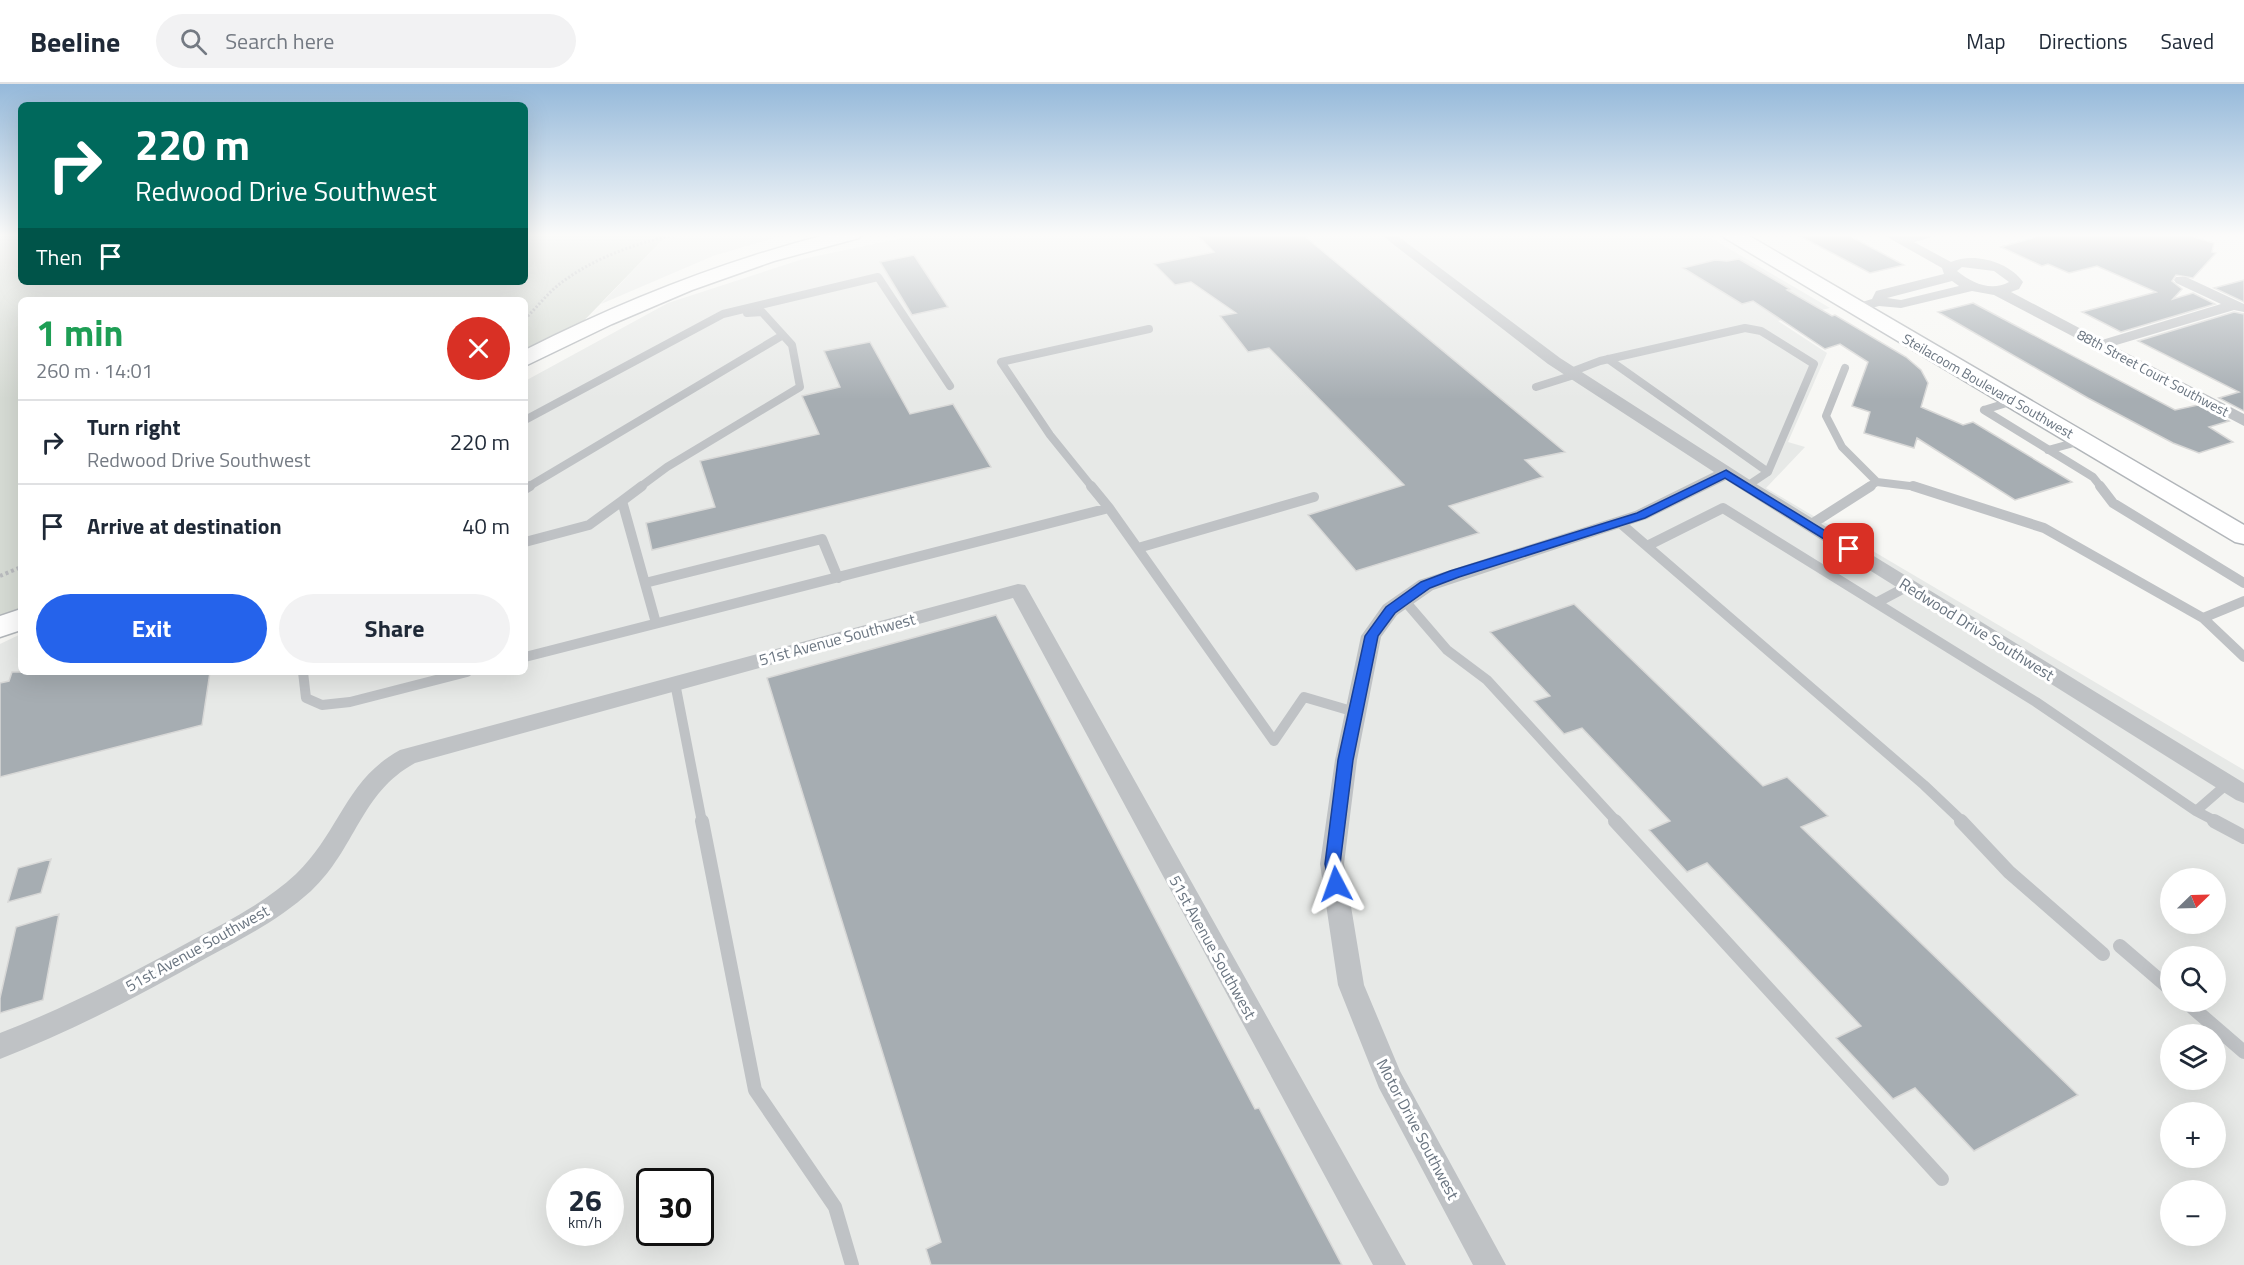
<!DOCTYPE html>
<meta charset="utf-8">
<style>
body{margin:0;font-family:"Titillium Web",sans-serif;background:#f2f2f3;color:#1f2937;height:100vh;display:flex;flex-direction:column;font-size:22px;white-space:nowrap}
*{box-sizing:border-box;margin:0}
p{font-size:20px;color:#747a83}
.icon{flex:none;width:33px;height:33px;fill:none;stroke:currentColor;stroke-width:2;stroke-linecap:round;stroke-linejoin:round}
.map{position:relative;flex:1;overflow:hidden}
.side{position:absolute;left:18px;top:213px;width:510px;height:378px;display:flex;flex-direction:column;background:#fff;border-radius:9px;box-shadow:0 6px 24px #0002}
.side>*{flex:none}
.hud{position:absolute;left:18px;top:18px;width:510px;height:183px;border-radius:9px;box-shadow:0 6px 24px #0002;background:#00695c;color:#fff;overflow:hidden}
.needle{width:39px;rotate:67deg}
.buttons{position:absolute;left:2160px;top:784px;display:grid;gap:12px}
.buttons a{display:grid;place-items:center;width:66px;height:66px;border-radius:50%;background:#fff;box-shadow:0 6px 24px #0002;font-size:30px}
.speed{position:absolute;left:546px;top:1084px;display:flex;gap:12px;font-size:30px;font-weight:700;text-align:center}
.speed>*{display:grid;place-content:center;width:78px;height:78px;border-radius:50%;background:#fff;box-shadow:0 6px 24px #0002;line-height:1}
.speed small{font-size:15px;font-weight:400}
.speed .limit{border:3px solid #111;border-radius:9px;background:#fff;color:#111}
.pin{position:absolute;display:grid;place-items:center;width:51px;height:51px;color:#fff;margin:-26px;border-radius:12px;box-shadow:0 3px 9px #0006}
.me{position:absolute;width:66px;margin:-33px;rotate:356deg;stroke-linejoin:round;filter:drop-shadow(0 0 4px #0008)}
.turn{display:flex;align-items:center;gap:21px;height:126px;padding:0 18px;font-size:27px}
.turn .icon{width:78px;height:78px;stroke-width:2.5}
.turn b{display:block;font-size:42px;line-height:51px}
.then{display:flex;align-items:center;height:57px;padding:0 18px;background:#0003;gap:12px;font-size:22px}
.round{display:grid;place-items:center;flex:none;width:63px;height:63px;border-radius:32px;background:#f2f2f3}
.summary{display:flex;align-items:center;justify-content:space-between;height:102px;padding:0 18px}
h1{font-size:36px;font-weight:700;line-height:45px;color:#1e9e55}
.primary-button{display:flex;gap:12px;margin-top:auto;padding:12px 18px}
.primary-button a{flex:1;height:69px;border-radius:36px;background:#2563eb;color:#fff;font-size:24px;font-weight:700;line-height:69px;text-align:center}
.primary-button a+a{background:#f2f2f3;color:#1f2937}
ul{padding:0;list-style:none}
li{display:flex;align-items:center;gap:18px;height:84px;padding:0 18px;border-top:2px solid #e0e1e3}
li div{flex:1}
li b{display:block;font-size:22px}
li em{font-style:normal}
header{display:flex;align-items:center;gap:36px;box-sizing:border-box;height:84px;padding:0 30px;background:#fff;border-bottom:2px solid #e0e1e3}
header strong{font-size:28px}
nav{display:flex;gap:33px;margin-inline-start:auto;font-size:21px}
.search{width:420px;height:54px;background:#f2f2f3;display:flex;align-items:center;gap:15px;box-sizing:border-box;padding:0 21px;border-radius:33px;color:#747a83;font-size:22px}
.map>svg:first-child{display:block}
.built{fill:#e7e9e7;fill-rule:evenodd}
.green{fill:#d6dbd4}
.building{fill:#a6adb2;stroke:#d8d8d7;stroke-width:1.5}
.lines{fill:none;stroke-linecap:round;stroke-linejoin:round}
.secondary-casing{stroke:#b2b6ba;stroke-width:3}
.path-far1{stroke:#b9bbbe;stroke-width:3;stroke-dasharray:2 2;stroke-linecap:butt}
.path{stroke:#b9bbbe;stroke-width:4;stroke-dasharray:3 3;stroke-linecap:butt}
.lane-far2{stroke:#bfc2c5;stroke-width:8}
.lane-far1{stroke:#bfc2c5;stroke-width:10}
.lane{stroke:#bfc2c5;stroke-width:14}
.street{fill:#bfc2c5;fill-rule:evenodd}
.secondary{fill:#fff;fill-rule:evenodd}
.route{fill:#2563eb;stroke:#184099;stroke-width:1.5}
.labels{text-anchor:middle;stroke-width:6;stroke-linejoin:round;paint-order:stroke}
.far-street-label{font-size:14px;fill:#6a7581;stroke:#fff}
.street-label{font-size:16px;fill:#6a7581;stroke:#fff}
</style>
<header>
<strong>Beeline</strong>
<div class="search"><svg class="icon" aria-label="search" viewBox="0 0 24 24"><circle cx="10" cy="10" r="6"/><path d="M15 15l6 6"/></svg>Search here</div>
<nav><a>Map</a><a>Directions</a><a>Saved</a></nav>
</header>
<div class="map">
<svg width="2244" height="1181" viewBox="0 0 2244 1181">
<rect width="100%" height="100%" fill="#f7f7f4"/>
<path class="built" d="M668,150H787L713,172L601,220Z
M921,150H1704L1830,224L1778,237L1827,269L1788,358L1805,363L1766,404L2244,686V1181H0V560L21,550V588H525V297L668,219L803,175ZM2170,795H2216V840H2170ZM2170,873H2216V918H2170ZM2170,951H2216V996H2170ZM2170,1029H2216V1074H2170ZM560,1098H610V1149H560ZM650,1098H700V1149H650ZM2170,1107H2216V1152H2170Z"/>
<path class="green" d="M0,150H21V198H525V150H668L570,251L525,275V216H21V535L0,543Z"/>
<path class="building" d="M1196,150H1302L1565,368L1525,376L1543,393L1449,422L1479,449L1356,487L1308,431L1404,401L1269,264L1248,268L1220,232L1236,229L1191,198L1175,201L1154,180L1214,168Z
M1796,150H1846L1904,181L1870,189Z
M2047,150H2183L2214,159L2212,168L2216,169L2193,194L2176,191L2172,197L2182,205L2173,215L2193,209L2215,220L2121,248L2082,228L2156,208L2097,182L2069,189L2048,180L2042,182L2001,163Z
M914,171L948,223L912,231L880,178Z
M1739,175L1790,205L1787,206L1832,232L1835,231L1906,273L1921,286L1928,299L1921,323L1963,341L1973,338L2072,398L2015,416L1917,354L1914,364L1864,349L1870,328L1852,322L1868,278L1840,260L1825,265L1753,217L1742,220L1683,184L1715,176L1727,177Z
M2244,196V218L2214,204Z
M1973,219L2175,326L2198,321L2229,337L2209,343L2233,358L2199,369L2173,359L2088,314L1938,228Z
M2234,228L2244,230V327L2219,314L2239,308L2138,257Z
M870,258L910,330L953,320L991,383L652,466L646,439L715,423L700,377L819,350L802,312L840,303L824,267Z
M1574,520L1763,702L1787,693L1828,732L1801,743L2078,1011L1974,1067L1915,1004L1893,1015L1836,954L1861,942L1707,779L1687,788L1649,746L1670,737L1582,644L1564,650L1534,617L1550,612L1490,548Z
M996,531L1255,1025L1259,1024L1342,1181H931L926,1165L941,1158L767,594Z
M12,588H210L202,641L0,693V599L9,597Z
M51,775L41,809L8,818L18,784Z
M59,830L43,916L0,929V914L16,843Z"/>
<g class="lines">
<g class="secondary-casing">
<path id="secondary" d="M829,150H862L859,154L774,177L692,206L612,240L525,282V266C622,217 723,177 829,150Z
M1722,150H1746L2244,441V460L2235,458L1725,154Z
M21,525V546L0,553V532Z"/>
</g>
<path class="path-far1" d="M525,235C538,222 550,206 565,196C598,172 642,157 681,150"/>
<path class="path" d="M0,492L21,483"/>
<path class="lane-far2" d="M1903,157L1928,150
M1608,275L1768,388
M1845,284L1826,332L1842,363L1877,398L1918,403
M1571,288L1600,277L1745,244L1761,247L1814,280L1768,388L1747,402
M1536,303L1574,291
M1984,326L2093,393L2101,403
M1984,326L2013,317
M525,336L723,230L878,193L950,302
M2048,366L2081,357
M528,403L783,251
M640,403L667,383L800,303L792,261L762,228L747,229
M1092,403L1050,351L1001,278L1149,245
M1868,403L1877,398"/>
<path class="lane-far1" d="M642,402L622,417L656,539
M1091,402L1109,424
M1913,402L2044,444L2203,534L2244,573
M2100,402L2113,419L2244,499
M525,405L530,402
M1619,438L1924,701L1963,738
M1810,441L1871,402
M525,458L589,441L622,417
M1647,462L1723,424L2036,618L2196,727L2217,738
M1138,464L1314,413
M645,499L822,455L838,494
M1404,516L1447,566L1487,596L1617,738
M1876,519L1908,502
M2203,534L2244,517
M525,573L1109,424L1274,657L1304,613L1355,628
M303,588L306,614L322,621L350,618L467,588
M675,599L702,738
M2196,727L2227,700"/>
<path class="lane" d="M702,737L755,1006L835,1123L852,1181
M1615,737L1942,1095
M1961,737L2009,788L2103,870
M2214,737L2244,753
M2120,862L2170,905
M2186,918L2244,968"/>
<path class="street" d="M1380,150H1395L1560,274L1753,398L2244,699V719L2236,716L1726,396L1647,435L1433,506L1397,531L1381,553L1357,676L1344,780L1364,901L1400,987L1506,1181H1473L1379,1004L1338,901L1320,780L1335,676L1361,552L1383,521L1419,496L1635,427L1714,388L1548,280Z
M1882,150H1899L1951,178C1974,168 2009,178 2023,198L2019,205L2011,208L2102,256L2221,220L2176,199L2174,196L2176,193H2186L2244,220V228L2234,226L2113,262L2244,330V342L1994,211L1972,207L1901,224L1879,222L1857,228L1852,227L1850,224L1852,221L1872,215L1876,207L1944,190L1942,184ZM1962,183L1994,187L2009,198C1991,208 1972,199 1957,187ZM1952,197L1959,202L1901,216L1887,214Z
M1018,500L1025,501L1028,506L1406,1181H1373L1013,514L415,679C360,709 356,765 311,807C280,835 244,854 208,873C141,911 72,947 0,975V949C65,924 127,892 189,858C226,838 265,819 296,790C340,748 345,696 400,666Z"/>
<use href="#secondary" class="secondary"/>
</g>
<linearGradient id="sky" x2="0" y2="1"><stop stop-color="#95b9da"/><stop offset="0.48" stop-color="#fbfbfa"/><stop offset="1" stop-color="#fbfbfa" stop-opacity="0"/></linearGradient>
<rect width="2244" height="315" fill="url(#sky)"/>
<path class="route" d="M1726,386L1855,465L1849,469L1845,468L1725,394L1645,434L1459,493L1430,504L1395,529L1378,552L1353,676L1340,780L1344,800L1341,805L1336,807L1330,805L1325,780L1338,676L1365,552L1386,523L1421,498L1450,487L1637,429Z"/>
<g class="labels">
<g class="far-street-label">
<text transform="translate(2153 289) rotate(28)" y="5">88th Street Court Southwest</text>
<text transform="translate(1988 302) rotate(30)" y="5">Steilacoom Boulevard Southwest</text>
</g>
<g class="street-label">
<text transform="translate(1977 545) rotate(32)" y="6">Redwood Drive Southwest</text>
<text transform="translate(837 555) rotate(-15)" y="6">51st Avenue Southwest</text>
<text transform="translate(1213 863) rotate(61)" y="6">51st Avenue Southwest</text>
<text transform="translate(197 864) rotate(-29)" y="6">51st Avenue Southwest</text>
<text transform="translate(1418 1045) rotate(62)" y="6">Motor Drive Southwest</text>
</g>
</g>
</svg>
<div class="buttons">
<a><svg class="needle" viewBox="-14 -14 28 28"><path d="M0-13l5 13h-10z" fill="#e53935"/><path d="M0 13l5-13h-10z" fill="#747a83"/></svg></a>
<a><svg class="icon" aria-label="search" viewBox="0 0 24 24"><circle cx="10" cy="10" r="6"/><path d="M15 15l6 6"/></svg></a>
<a><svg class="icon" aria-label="layers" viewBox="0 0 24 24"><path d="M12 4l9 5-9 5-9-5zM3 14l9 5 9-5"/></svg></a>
<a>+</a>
<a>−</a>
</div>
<div class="speed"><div>26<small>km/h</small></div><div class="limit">30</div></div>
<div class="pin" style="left:1849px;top:465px;background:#d93025"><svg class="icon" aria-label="arrive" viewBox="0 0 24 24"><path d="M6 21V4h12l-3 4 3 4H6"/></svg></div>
<svg class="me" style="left:1336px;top:800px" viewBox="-20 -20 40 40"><path d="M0-17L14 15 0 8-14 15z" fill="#2563eb" stroke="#fff" stroke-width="4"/></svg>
<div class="hud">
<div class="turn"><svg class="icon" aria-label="right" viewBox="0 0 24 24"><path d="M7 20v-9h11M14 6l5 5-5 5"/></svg><div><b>220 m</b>Redwood Drive Southwest</div></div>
<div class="then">Then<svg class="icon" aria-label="arrive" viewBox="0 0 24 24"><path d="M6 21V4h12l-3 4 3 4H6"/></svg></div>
</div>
<section class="side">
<div class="summary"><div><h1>1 min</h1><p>260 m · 14:01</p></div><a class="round" style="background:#d93025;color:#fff"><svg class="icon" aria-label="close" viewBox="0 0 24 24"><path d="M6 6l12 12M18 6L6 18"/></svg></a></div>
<ul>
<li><svg class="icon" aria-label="right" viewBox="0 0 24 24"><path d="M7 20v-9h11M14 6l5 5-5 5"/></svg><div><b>Turn right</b><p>Redwood Drive Southwest</p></div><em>220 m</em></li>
<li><svg class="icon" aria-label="arrive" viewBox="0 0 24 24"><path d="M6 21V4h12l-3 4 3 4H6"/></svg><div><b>Arrive at destination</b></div><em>40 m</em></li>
</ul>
<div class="primary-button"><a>Exit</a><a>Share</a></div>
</section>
</div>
